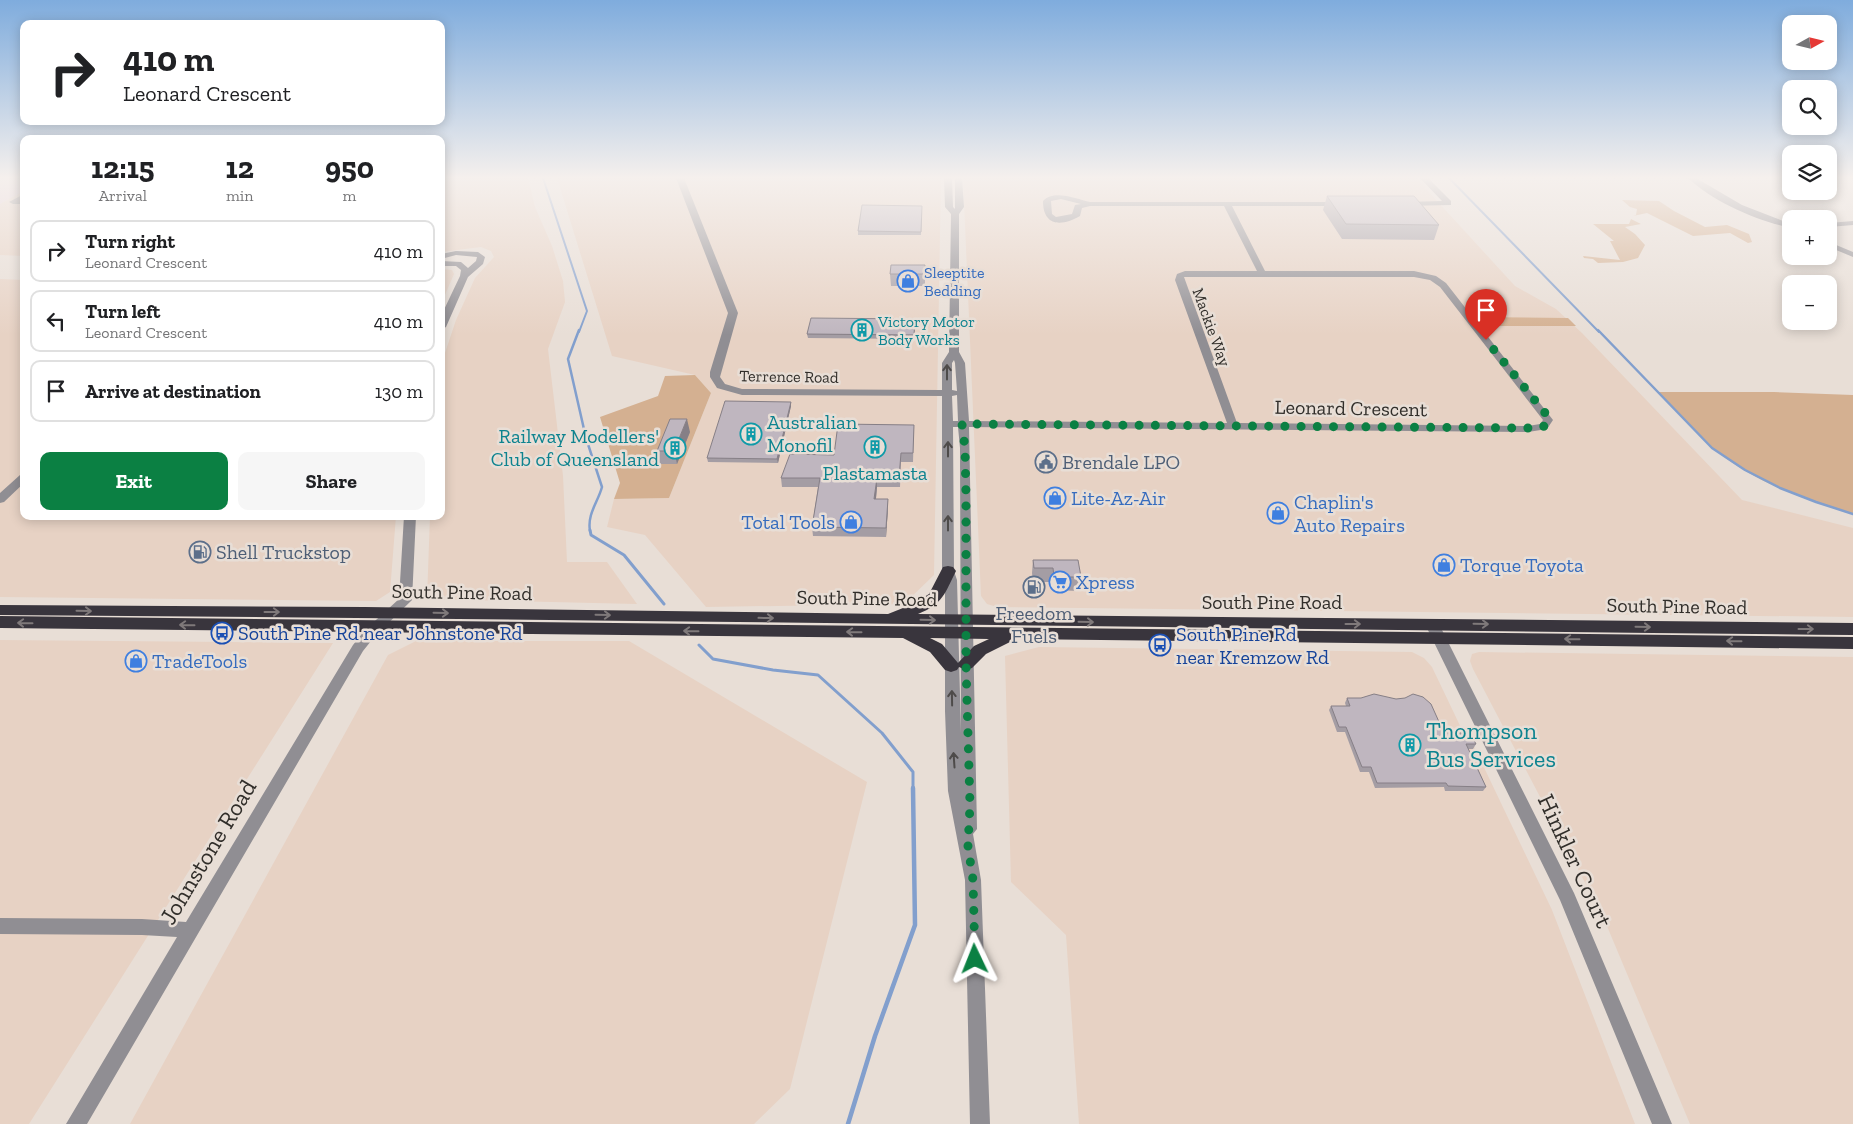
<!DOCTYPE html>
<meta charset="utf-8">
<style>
body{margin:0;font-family:"Zilla Slab",serif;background:#f6f6f6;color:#202124;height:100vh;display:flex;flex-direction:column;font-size:19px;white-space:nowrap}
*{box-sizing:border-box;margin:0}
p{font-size:16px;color:#757577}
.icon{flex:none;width:28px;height:28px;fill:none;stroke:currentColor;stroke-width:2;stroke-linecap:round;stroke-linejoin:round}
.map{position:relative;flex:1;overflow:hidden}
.drawer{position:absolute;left:20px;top:135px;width:425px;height:385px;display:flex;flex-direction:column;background:#fff;border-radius:10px;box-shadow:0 2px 12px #0003}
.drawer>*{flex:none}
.banner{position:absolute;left:20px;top:20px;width:425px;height:105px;border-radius:10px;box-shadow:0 2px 12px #0003;background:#fff;color:#202124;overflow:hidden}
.needle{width:32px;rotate:82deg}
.fabs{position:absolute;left:1782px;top:15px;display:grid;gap:10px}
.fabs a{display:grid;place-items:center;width:55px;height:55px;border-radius:10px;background:#fff;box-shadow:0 2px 12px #0003;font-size:25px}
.pin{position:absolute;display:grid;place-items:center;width:42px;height:42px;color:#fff;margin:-51px -21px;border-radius:50% 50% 50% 0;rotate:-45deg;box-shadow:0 0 5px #0007}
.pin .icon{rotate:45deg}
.me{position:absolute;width:55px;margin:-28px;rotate:358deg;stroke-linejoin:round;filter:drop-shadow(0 0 4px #0008)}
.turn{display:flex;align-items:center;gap:18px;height:105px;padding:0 20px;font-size:22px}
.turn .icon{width:65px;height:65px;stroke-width:2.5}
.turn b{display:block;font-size:35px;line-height:42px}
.eta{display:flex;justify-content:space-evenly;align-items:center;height:85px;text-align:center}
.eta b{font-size:30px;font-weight:700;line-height:35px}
.cta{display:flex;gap:10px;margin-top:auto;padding:10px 20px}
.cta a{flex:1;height:58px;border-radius:10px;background:#0b8043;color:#fff;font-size:20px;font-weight:700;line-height:58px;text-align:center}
.cta a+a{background:#f6f6f6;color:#202124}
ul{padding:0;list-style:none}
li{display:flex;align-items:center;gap:15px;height:62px;margin:0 10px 8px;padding:0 10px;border:2px solid #e0e0e0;border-radius:10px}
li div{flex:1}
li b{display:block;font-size:19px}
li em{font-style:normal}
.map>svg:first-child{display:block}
.commercial{fill:#e6cfdb}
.industrial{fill:#e7d2c4}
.green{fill:#d4b091}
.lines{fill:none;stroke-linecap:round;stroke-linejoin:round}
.stream-far3{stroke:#829fcd;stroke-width:2}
.stream-far2{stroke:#829fcd;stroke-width:2.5}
.stream-far1{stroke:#829fcd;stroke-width:3}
.stream{stroke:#829fcd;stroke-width:4.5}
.minor{fill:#908e93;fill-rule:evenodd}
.highway{fill:#39353d;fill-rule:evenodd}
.wall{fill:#a49da4}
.shaded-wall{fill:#867f86}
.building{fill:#bfb6bf;stroke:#867f86}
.oneway{stroke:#4e4b4a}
.oneway2{stroke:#7f797a}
.route{stroke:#0b8043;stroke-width:9;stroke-dasharray:0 16.2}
.labels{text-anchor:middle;stroke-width:5;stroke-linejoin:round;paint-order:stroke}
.far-shop-label{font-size:16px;fill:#366cbe;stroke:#e8ded6;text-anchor:start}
.far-culture-label{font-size:16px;fill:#0d838f;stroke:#e8ded6;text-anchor:start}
.far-street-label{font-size:16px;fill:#312e2a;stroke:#e8ded6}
.street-label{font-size:20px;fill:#312e2a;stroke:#e8ded6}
.culture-label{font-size:20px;fill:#0d838f;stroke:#e8ded6;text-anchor:start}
.service-label{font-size:20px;fill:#4e5e75;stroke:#e8ded6;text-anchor:start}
.shop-label{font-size:20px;fill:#366cbe;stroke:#e8ded6;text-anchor:start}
.transit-label{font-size:20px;fill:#164399;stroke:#e8ded6;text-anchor:start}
.near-culture-label{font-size:24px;fill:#0d838f;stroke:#e8ded6;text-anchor:start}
.near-street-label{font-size:24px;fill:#312e2a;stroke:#e8ded6}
</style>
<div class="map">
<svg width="1853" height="1124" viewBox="0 0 1853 1124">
<rect width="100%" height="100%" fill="#e8ded6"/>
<path class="commercial" d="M0,178H24V191L0,204Z"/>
<path class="industrial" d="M441,178H528L535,207L552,246L563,281L565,302L548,349L563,476L567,562H607L637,604L427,599L430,516H441V365L456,320L475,278L494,257L491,251L481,247L441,252V201L443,199H441Z
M557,178H941L934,575L904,604L706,607L645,535L607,527L614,499L669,498L711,393L695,375L612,356Z
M963,178H1416L1515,286L1556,309L1582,333L1742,500L1853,528V617L997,607L987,604L981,596Z
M24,191V256L0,255V204Z
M441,269L452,270L454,274L441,304Z
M0,279L24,280V516H396L390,592L376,601L0,597Z
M0,640L333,643L29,1124H0Z
M416,641H629L867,782L790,1089L754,1124H130L388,655Z
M1039,647L1412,652L1424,658L1432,667L1464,734L1469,736L1552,910L1635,1124H1079L1066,935L1011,882L1005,656Z
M1479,652L1853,657V1124H1690L1604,919L1473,669L1470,661L1472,654Z"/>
<path class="green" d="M1622,200L1659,201L1674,211L1705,227L1727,225L1749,234L1752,242L1748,243L1730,233L1693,236L1647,213L1633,216L1636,215L1637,209L1630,207Z
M1631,219L1641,224L1625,227L1635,234L1645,245L1638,258L1623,262L1598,263L1593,259L1584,258L1583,256L1620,260L1610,241H1614L1593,224H1629Z
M1468,317L1568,318L1576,326H1475Z
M695,375L711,393L669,498L614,499L620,483L600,417L658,396L665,376Z
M1658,392H1774L1853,395V514C1804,500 1755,482 1715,450C1695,433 1677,411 1658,392Z"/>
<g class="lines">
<path class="stream-far3" d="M543,178L587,311L579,332
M1449,178L1599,332"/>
<path class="stream-far2" d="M579,330L568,359L586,438L602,487C598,502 587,514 590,531
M1598,330L1712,448L1745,470L1780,488L1816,502L1853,514"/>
<path class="stream-far1" d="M590,530L591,535L624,555L664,604
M699,645L713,659L773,670L818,675L882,733L913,772V789"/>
<path class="stream" d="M848,1124L875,1036L915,925L913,788"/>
<path class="minor" d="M676,178H684L738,313L720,377L725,384L742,389L942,390V363L949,352L951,214L945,207L944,178H952L953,207L955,209V178H962L964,207L959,214V352L965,363L969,421L1227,423L1175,280L1177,274L1185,271H1257L1224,206H1090L1082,208L1080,216C1061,227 1043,226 1043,201C1054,189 1077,199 1090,202H1343L1344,204L1340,206H1232L1265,271H1414L1436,276L1446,283L1553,420L1547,429L1528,432L969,427L977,829L973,834L981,880L990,1124H970L965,880L948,791L945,711V580L942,571V396L742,395L717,388L710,377V372L728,313ZM1061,199L1081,204L1075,205L1072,214L1056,217L1052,214L1051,201ZM1184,277H1414L1430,280L1440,287L1543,420L1540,424L1528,426L1237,423ZM954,360L955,363L957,391L952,390V363ZM957,395L958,421H953L952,396ZM953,427H958L960,448L961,733L957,580L954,571Z
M1420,178H1428L1451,201V205L1402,206L1401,204L1405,202L1442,201Z
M1688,178H1696L1742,205L1791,224V228C1758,221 1713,202 1688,178Z
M24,194V204H13L9,202Z
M1853,221V225L1829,227V223Z
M1829,242L1853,252V257L1829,247Z
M456,251L478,252L485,257L483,264L468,277L446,327L441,330V316L460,276L461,270L456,266H441V261L461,262L468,268L476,261L477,257L456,255L441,259V254Z
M24,474V483L4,502L0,503V493L20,475Z
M404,516H416L412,600L375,636L363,651L87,1124H66L177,937L142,935L0,934V918L142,919L186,922L353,645L365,630L399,599Z
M1432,619L1437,621L1439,624L1574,893L1672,1124H1652L1560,900L1425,624L1427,621Z"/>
<path class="highway" d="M948,566L953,567L956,571C945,593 943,604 918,614L1853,623V635C1235,629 618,619 0,615V605L365,607L888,614L913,604L929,594L943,567Z
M0,616L1853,637V649L1016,639L986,654L972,668L966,670L959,667L957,670L951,672L945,670L930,652L903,638L0,628ZM930,638L989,639L974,646L958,663L942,644Z"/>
</g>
<path class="wall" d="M1327,196L1439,225L1434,240L1342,239L1323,210Z
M922,206L921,235H858V231Z
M925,265V286H891L890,274Z
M915,319L914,339L808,338L807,334Z
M791,402V406L778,463L708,462L707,458Z
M914,425L913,462H901L900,487H877L876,499H888V508L886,537L813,536L812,527L818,487H782L781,478L834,455Z
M690,432L677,464H659L657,451Z
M1033,560L1081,577L1079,591L1052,590L1051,582H1033L1032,573Z
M1347,698L1476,744L1473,749H1468L1486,787L1483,791H1445L1444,787L1375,788L1369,772H1360L1345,732H1337L1329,710L1331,706H1346L1345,703Z"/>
<path class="shaded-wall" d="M791,402V406L778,463L777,459Z
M687,419L690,432L677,464L674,451Z
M877,478V487L875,508L874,499Z
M888,499V508L886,537V528Z"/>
<path class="building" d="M1327,196H1414L1439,225L1346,224Z
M862,205L922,206L921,232L858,231Z
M891,265H925V274H890Z
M811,318L915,319L914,335L807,334Z
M725,401L791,402L777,459L707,458Z
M670,419H687L674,451H657Z
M838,424L914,425L913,453H901L899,478H877L874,499H888L886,528L812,527L820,478H781L790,454L834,455Z
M1033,560H1078L1081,577H1054L1053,568H1034Z
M1374,694L1396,699L1405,698L1413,694L1423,697L1431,704L1444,733H1470L1476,744H1466L1486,787L1448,786L1446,783H1377L1371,767H1362L1346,727H1339L1331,706H1350L1347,698H1361Z"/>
<defs><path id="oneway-shaft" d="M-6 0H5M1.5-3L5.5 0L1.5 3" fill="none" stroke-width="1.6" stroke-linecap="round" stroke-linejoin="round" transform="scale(1.25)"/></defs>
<g class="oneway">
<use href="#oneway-shaft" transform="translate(947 372) rotate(-90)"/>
<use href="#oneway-shaft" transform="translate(948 449) rotate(-90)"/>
<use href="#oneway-shaft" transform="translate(948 523) rotate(-90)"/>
<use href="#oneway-shaft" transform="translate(952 698) rotate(-91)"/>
<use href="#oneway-shaft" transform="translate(954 760) rotate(-94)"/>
</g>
<g class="oneway2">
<use href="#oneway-shaft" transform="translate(84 611) rotate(1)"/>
<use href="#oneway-shaft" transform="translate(272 612)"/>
<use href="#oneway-shaft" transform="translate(441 613) rotate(1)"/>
<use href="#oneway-shaft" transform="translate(603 615) rotate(1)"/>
<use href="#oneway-shaft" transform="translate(766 618) rotate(1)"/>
<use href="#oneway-shaft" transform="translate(928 620) rotate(1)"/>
<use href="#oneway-shaft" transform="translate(1086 622) rotate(1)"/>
<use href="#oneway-shaft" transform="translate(25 623) rotate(-179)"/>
<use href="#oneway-shaft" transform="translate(1353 624)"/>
<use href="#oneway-shaft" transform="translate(1481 624) rotate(1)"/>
<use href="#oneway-shaft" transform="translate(187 625) rotate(-179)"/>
<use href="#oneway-shaft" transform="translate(1643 627) rotate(1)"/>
<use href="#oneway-shaft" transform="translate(1806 629)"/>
<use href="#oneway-shaft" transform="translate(691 631) rotate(-179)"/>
<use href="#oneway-shaft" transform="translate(854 632) rotate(-179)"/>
<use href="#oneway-shaft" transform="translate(1572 639) rotate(-179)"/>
<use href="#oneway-shaft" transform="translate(1734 641) rotate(-179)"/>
</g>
<linearGradient id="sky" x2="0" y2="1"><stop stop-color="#7facdd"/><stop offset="0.53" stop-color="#f5f0ed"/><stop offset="1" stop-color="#f5f0ed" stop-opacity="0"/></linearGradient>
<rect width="1853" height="335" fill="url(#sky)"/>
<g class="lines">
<path class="route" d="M975,959L973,880L968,846L970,805L966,664V496L965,448L962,424L1528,428L1543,427L1548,422L1546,414L1486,340"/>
</g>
<defs>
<g id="shop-ring" transform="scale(1.125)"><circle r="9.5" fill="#e8ded6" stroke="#3f7fe0" stroke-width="1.5"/><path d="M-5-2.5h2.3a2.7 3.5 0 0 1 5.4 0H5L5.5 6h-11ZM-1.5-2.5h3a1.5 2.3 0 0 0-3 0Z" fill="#3f7fe0"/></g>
<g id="building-ring" transform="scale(1.125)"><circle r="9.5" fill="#e8ded6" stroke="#0f9aa8" stroke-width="1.5"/><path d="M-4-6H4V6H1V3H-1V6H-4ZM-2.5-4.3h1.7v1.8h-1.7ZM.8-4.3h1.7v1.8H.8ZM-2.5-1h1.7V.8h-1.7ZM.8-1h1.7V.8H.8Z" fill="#0f9aa8"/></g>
<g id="civic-ring" transform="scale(1.125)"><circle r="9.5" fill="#e8ded6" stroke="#5c6f8a" stroke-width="1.5"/><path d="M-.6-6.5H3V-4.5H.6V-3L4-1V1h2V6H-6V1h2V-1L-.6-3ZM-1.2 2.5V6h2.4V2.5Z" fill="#5c6f8a"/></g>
<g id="fuel-ring" transform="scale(1.125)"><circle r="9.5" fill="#e8ded6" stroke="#5c6f8a" stroke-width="1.5"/><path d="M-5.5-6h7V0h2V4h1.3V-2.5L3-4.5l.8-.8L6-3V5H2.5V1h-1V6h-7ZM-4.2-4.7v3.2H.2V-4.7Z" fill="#5c6f8a"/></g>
<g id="supermarket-ring" transform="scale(1.125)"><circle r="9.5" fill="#e8ded6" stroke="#3f7fe0" stroke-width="1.5"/><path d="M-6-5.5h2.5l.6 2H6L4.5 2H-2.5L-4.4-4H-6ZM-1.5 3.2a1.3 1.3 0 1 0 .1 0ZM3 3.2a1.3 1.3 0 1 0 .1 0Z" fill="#3f7fe0"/></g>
<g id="bus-ring" transform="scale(1.125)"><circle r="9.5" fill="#e8ded6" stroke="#1a4fb4" stroke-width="1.5"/><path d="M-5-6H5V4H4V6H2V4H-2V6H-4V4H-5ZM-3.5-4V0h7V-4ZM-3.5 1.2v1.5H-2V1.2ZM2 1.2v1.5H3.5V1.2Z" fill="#1a4fb4"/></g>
</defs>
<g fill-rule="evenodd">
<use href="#shop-ring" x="908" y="281"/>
<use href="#building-ring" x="862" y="330"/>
<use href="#building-ring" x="751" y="434"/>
<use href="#building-ring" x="875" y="447"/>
<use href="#building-ring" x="675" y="448"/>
<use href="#civic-ring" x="1046" y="462"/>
<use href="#shop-ring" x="1055" y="498"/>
<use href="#shop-ring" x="1278" y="513"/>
<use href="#shop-ring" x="851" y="522"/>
<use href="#fuel-ring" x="200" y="552"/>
<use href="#shop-ring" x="1444" y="565"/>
<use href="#supermarket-ring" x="1060" y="582"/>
<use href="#fuel-ring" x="1034" y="587"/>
<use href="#bus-ring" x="222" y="633"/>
<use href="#bus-ring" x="1160" y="645"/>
<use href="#shop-ring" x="136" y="661"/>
<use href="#building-ring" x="1410" y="745"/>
</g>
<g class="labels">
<g class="far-shop-label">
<text x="924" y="278">Sleeptite<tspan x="924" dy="18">Bedding</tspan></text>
</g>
<g class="far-culture-label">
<text x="878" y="327">Victory Motor<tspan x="878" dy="18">Body Works</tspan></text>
</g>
<g class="far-street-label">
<text transform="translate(1212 327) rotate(70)" y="6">Mackie Way</text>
<text transform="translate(789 376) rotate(1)" y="6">Terrence Road</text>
</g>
<g class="street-label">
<text transform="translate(1351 408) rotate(1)" y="7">Leonard Crescent</text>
<text transform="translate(462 592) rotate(1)" y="7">South Pine Road</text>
<text transform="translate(867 598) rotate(1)" y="7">South Pine Road</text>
<text x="1272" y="609">South Pine Road</text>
<text transform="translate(1677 606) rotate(1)" y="7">South Pine Road</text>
</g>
<g class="culture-label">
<text x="767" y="429">Australian<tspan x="767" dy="23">Monofil</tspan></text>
<text x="659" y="443" text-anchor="end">Railway Modellers'<tspan x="659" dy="23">Club of Queensland</tspan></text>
<text x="875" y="480" text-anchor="middle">Plastamasta</text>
</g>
<g class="service-label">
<text x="1062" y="469">Brendale LPO</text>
<text x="216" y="559">Shell Truckstop</text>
<text x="1034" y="620" text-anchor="middle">Freedom<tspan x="1034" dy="23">Fuels</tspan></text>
</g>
<g class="shop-label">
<text x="1071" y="505">Lite-Az-Air</text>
<text x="1294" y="509">Chaplin's<tspan x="1294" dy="23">Auto Repairs</tspan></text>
<text x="835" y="529" text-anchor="end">Total Tools</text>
<text x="1460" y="572">Torque Toyota</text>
<text x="1076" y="589">Xpress</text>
<text x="152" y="668">TradeTools</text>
</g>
<g class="transit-label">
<text x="238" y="640">South Pine Rd near Johnstone Rd</text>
<text x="1176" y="641">South Pine Rd<tspan x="1176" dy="23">near Kremzow Rd</tspan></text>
</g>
<g class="near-culture-label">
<text x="1426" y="739">Thompson<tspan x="1426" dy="28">Bus Services</tspan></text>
</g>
<g class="near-street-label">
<text transform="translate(208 852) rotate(-59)" y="8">Johnstone Road</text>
<text transform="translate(1575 861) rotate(65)" y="8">Hinkler Court</text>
</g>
</g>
</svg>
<div class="fabs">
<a><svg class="needle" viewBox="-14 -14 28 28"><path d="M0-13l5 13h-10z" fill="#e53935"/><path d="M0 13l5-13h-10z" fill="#757577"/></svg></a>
<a><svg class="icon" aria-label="search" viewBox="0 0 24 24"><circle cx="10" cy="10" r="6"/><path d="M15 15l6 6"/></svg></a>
<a><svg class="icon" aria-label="layers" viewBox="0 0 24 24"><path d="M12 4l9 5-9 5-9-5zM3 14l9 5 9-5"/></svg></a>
<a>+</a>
<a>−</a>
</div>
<div class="pin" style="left:1486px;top:340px;background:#d93025"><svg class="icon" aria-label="arrive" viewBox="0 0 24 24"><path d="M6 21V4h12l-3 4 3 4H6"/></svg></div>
<svg class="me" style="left:975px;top:959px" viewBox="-20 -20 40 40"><path d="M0-17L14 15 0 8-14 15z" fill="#0b8043" stroke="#fff" stroke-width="4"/></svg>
<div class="banner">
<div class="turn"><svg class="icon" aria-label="right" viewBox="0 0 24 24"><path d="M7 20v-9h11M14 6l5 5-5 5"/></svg><div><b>410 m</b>Leonard Crescent</div></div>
</div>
<section class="drawer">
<div class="eta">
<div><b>12:15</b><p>Arrival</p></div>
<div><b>12</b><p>min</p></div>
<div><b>950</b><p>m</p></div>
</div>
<ul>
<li><svg class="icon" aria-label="right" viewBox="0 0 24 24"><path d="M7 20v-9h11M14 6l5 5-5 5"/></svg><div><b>Turn right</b><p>Leonard Crescent</p></div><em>410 m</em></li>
<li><svg class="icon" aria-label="left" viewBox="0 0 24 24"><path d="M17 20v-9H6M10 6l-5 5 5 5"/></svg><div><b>Turn left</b><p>Leonard Crescent</p></div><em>410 m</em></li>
<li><svg class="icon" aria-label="arrive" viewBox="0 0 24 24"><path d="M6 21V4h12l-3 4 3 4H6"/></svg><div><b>Arrive at destination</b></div><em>130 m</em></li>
</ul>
<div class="cta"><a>Exit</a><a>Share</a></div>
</section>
</div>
